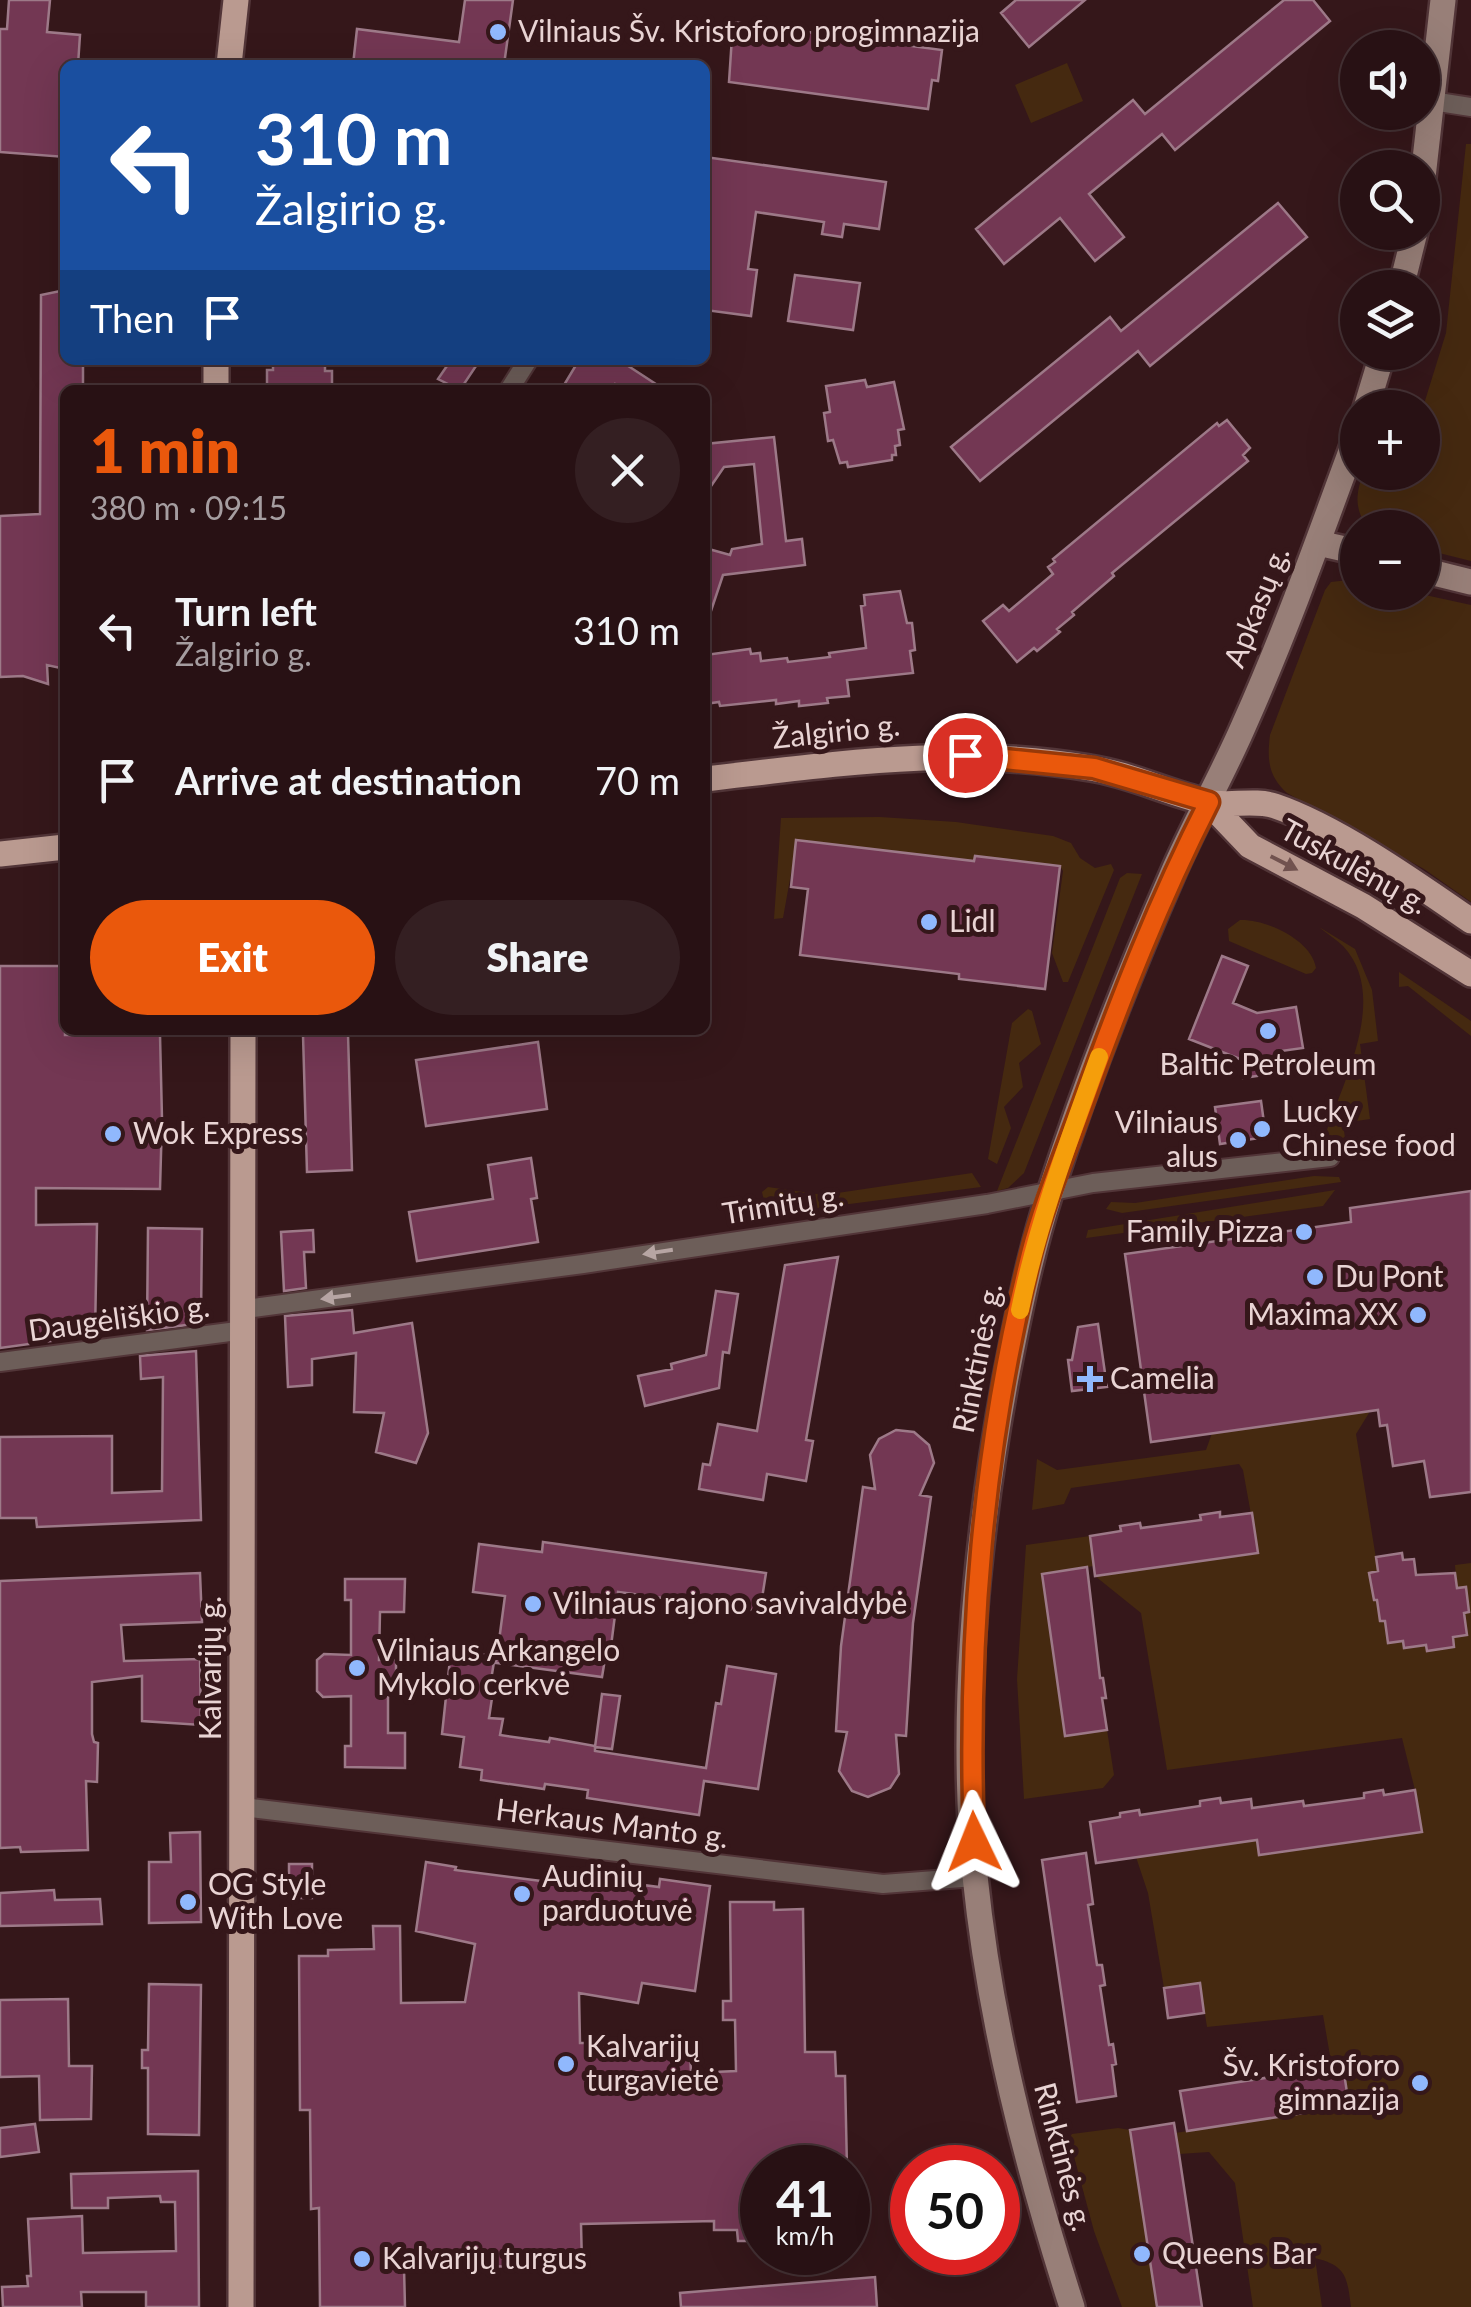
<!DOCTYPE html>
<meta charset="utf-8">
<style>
body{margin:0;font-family:Lato,sans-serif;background:#341f22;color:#f1f3f6;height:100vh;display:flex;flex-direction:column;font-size:38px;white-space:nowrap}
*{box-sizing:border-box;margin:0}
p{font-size:32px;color:#a59da0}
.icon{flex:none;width:55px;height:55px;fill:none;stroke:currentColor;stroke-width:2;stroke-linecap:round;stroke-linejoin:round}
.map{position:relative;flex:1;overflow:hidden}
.drawer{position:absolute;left:60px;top:385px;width:650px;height:650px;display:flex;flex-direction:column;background:#281114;border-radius:15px;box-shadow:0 10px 40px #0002,0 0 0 2px #443134}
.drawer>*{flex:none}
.hud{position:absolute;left:60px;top:60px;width:650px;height:305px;border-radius:15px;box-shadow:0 10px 40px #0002,0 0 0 2px #443134;background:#1a4fa0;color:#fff;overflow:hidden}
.tools{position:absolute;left:1340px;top:30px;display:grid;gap:20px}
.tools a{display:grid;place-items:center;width:100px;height:100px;border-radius:50%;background:#281114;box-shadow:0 10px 40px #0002,0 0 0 2px #443134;font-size:50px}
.speed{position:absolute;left:740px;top:2145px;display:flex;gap:20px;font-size:50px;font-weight:700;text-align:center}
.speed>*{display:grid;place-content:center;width:130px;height:130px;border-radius:50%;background:#281114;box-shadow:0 10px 40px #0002,0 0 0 2px #443134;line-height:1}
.speed small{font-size:25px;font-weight:400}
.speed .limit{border:15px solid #d22;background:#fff;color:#111}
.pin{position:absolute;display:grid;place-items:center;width:85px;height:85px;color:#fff;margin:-42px;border:5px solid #fff;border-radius:50%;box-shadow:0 2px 10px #0007}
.me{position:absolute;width:110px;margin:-55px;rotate:358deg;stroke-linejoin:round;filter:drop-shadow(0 0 8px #0008)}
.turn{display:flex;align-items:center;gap:35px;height:210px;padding:0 30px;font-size:45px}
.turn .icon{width:130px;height:130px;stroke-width:2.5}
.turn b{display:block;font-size:70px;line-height:85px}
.then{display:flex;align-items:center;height:95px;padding:0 30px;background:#0003;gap:20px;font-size:38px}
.round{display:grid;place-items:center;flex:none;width:105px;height:105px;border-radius:52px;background:#341f22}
.head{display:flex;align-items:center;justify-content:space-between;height:170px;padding:0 30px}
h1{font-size:60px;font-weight:800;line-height:75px;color:#ea580c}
.primary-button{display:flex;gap:20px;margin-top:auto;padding:20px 30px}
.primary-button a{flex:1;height:115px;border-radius:60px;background:#ea580c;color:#fff;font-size:40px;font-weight:800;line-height:115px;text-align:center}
.primary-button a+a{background:#341f22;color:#f1f3f6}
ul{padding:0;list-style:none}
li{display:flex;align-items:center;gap:30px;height:150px;padding:0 30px}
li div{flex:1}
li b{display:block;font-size:38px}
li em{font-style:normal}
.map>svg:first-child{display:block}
.green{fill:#452910}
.building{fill:#733753;stroke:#9d7988;stroke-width:2.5}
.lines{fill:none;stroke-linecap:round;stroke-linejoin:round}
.street-casing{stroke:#523538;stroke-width:22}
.secondary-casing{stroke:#523538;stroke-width:30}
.primary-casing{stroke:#523538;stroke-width:30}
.street{stroke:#6d5e59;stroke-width:18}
.secondary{stroke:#987f78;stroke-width:25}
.primary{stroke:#ba9a90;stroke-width:25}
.oneway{fill:#71524f}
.oneway2{fill:#b7a5a3}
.route-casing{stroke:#983908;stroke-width:25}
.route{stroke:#ea580c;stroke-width:18}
.slow{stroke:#f59e0b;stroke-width:18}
.poi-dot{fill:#90b8fd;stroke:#35171a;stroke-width:4}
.labels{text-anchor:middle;stroke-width:10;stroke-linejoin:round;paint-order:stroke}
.poi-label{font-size:30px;fill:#e9d4d4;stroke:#35171a;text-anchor:start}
.street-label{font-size:30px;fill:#e9d4d4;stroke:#35171a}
</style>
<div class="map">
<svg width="1471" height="2307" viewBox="0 0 1471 2307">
<rect width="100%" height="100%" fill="#35171a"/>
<path class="green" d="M1067,63L1083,101L1031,123L1015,85Z
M1466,144H1471V561L1423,549L1422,528L1367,527C1354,507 1356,495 1363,473L1422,472V408L1391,407L1400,388L1407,399L1424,404L1446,333Z
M1357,579L1358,592L1416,593L1471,605V902L1424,869L1287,793C1268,776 1267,759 1270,735L1325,590L1331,582Z
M880,817L956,822L1053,836L1071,843L1080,858L1095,868L1111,864L1114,870L1068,982H1063L1052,953L1063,871L1060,866L975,856L974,861L797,840L783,918L774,919L781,818Z
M1127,873L1142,874L1024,1173L1008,1188L997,1191L1120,878Z
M1240,920C1266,919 1312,940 1316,968L1312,973L1306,974L1229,941L1228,929Z
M1319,927L1355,949L1372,990L1378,1041L1360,1044L1370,1119L1343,1123L1345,1138L1331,1140L1325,1136C1343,1081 1390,996 1343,946C1336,939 1326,933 1319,927Z
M1399,972L1471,1021V1036L1408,986L1399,987Z
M1028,1009L1032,1011L1041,1044L1019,1063L1023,1087L1004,1107L1011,1128L997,1164L988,1159L1012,1023Z
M972,1173L981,1187L772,1214L765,1205L762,1192L768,1187L824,1195Z
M1314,1176L1339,1177L1341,1182L1122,1213L1106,1209L1111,1202L1135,1203Z
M1335,1190L1323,1206L1086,1238L1088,1230Z
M1341,1223L1369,1413L1356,1434L1378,1571L1370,1574L1373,1600H1377L1380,1621H1385L1388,1643L1403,1641L1405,1648L1426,1645L1454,1647L1453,1637L1467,1635L1464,1613L1469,1611L1466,1588H1457L1455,1565L1471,1563V2307H1351C1347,2277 1347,2266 1315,2258L1322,2307H1253L1235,2183L1209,2152L1179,2154L1175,2133L1349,2107L1343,2066L1332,2067L1323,2015L1207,2027L1200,1983L1164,1988L1148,1893L1136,1857L1257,1840L1260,1855L1421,1832L1415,1790L1402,1738L1167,1770L1141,1613L1095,1576L1258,1553L1243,1470L1239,1464L1071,1488L1064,1504L1032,1510L1037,1459L1057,1470L1206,1450L1212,1433L1317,1227Z
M1090,1536L1094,1566L1042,1574L1065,1735L1107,1730L1114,1775L1103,1788L1024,1799L1017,1679L1026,1545Z
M1118,2128L1130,2130L1157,2307H1122L1094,2231L1069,2138L1072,2134Z"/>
<path class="building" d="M9,0H50L47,32L80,35L78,65H65V157L0,152V29H7Z
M465,0H513L504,65H353L357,29L459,42Z
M1016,0H1085L1029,47L1001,13Z
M1284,0H1313L1330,21L1175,150L1162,134L1089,194L1124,237L1095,261L1060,218L1004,264L976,229L1133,100L1145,114Z
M733,22L942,50L938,81L932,80L928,109L729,82Z
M705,157L886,182L879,229L844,224L842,237L822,234L824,222L756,212L748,269L757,270L751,316L705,310Z
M1278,203L1307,237L1150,366L1138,351L980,481L951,447L1110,317L1121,331Z
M795,275L860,283L853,330L788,321Z
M65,290V360H83V390H65V669L47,665L48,684L23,676L0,677V516L40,514L41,295Z
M273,360H325V371H332V390H267V370H273Z
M451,360H480L460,390L438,379Z
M579,360H619L665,390H626L615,384L611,390H561Z
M865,380L867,387L894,382L904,429L898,430L900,445L895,446L896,455H892V460L848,467L847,462L840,463L833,440L828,441L824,413L830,412L826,386Z
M1227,420L1250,448L1243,455L1248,461L1112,573L1114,576L1072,612L1074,615L1057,629L1060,632L1037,651L1034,648L1017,662L983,621L1003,605L1009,611L1053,574L1048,567L1055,562L1053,559L1217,423L1219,426Z
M774,437L786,541L802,539L805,565L723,575L708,620L705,619V548L730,555L732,549L762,544L754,464L724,467L705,495V444Z
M900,591L907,623H912L915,650L910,651L913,673L847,680L849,696L827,698L828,703L799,706V701L776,704V700L720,706L719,702L705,704V655L750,649L751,654L760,653L761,661L787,658L788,662L830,657L829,653L866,648L861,606L865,605L864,595Z
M796,840L974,861L975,856L1060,866L1045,989L959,979V974L800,955L808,889L791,887Z
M1222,956L1248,966L1233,1003L1257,1013L1296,1007L1303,1048L1281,1051L1285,1072L1243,1078L1240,1059L1189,1039Z
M0,966H65V1035H160L162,1119L160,1189L36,1188V1225L97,1224L95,1335L0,1348Z
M348,1034L352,1170L307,1172L303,1035Z
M538,1042L547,1109L426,1126L416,1060Z
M1261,1101L1266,1137L1220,1144L1215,1107Z
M531,1158L537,1198L531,1199L538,1242L417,1261L409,1212L493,1199L488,1165Z
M1471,1191V1492L1430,1497L1424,1461L1393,1466L1387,1425L1380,1426L1378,1410L1151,1442L1125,1254L1351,1222L1350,1208Z
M148,1228L202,1229L201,1317L194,1324L147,1330Z
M313,1230L314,1252H304L306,1288L284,1291L281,1232Z
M838,1257L806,1440L813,1441L806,1481L767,1474L763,1500L699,1489L703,1464L710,1465L718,1424L757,1431L785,1265Z
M716,1291L738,1294L729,1353L723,1352L719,1388L645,1406L638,1376L672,1369L671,1364L706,1355Z
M352,1310L354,1333L412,1323L428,1433L416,1463L376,1452L384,1413L354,1412L356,1353L312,1359V1385L288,1387L285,1316Z
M1098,1324L1107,1387L1072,1391L1068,1360H1072L1078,1327Z
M196,1351L201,1520L37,1527L36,1518H0V1437L112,1436V1493L162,1491L163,1377L141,1379L140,1356Z
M896,1430L914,1432L929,1445L934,1463L920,1495L931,1497L913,1623L906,1736L896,1735L899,1774L890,1788L868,1797L852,1791L839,1771L847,1732L836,1731L841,1646L863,1487L875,1489L870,1455L879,1439Z
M1220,1512V1517L1252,1513L1258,1553L1095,1576L1090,1536L1121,1531L1120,1526L1140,1523L1141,1528L1201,1520L1200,1515Z
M543,1542L766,1573L760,1611L618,1592L610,1654L606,1653L602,1677L496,1663L505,1596L473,1592L479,1544L542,1552Z
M1402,1553L1403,1560L1414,1559L1416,1575L1455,1573L1457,1588L1466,1587L1469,1612L1464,1613L1467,1635L1453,1637L1454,1647L1427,1651L1426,1645L1404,1648L1403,1641L1388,1643L1385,1621H1380L1377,1600H1374L1369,1573L1378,1571L1376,1557Z
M1087,1567L1100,1678H1103L1106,1698H1102L1107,1730L1065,1736L1042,1574Z
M200,1573L202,1622L121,1625L124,1661L200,1659L201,1725L142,1721V1676L92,1682V1734L94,1742L98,1743L97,1782L86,1781L88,1850L21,1852L20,1847L0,1848V1581Z
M345,1579H405L404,1612H380L379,1660H396V1691H388V1733H405V1768L345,1767V1746H351V1696L323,1697L317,1691V1660L324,1654L351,1655V1600H345Z
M451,1650L495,1656L488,1698H492L489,1718L503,1719L500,1735L549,1742L550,1738L595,1746V1751L706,1768L716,1703L721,1704L727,1666L776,1674L758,1789L704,1781L699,1815L587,1798L588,1790L545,1784L544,1789L481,1780L482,1770L460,1767L464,1737L442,1734Z
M602,1694L620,1696L612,1749L595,1747Z
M1383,1790L1384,1795L1415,1790L1422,1832L1259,1855L1257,1840L1096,1863L1090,1822L1120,1817V1813L1139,1810L1140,1815L1200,1806V1801L1220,1798L1221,1803L1251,1799L1252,1808L1303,1801L1304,1806L1364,1798V1793Z
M200,1832L201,1922L149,1923V1862H171L170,1833Z
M1086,1853L1093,1904L1088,1905L1097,1965H1102L1105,1985L1100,1986L1109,2045L1113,2044L1116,2064L1112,2065L1116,2096L1077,2102L1042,1860Z
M426,1862L456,1867L455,1870L573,1885L574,1876L659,1887L660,1879L710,1886L695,1991L642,1983L638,2003L579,1993L580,2043H663V2050L690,2049L691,2073L736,2071L735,2020H723V2001H731L730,1902H774V1910L803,1909L805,2052H835L836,2076H845L847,2168H758L759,2241H738L737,2230H714V2221L581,2224L582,2265L404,2268L405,2307H320L319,2208L311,2209L310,2110H300L299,1956H328V1950L374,1949L373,1926H400L401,2003L465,2002L475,1944L416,1931Z
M289,1864H312V1898H289Z
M54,1890L55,1900L100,1899L102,1924L0,1926V1893Z
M1200,1983L1204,2013L1168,2018L1164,1988Z
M149,1984L201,1985L199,2135L148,2134V2068H142V2050H148Z
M68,1999L69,2066H92L91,2119L40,2120L39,2076L0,2077V2000Z
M1343,2066L1349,2106L1187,2131L1180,2091Z
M1174,2123L1179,2154L1202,2307H1157L1130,2130Z
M35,2124L39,2152L0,2157V2128Z
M198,2171L199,2307H146V2292H81L82,2307H3L2,2287L28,2286L27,2276H31L28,2219L82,2216L83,2253L176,2251L175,2202H161L160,2196L108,2198V2208H72L71,2174Z
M875,2277L877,2307H681L680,2293Z"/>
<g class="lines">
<g class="street-casing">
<path id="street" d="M1432,101L1471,107
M509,390L528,360
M245,1309L583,1264L987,1204L1093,1183L1330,1157
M0,1362L245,1330
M243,1807L883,1884L975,1877"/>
</g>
<g class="secondary-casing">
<path id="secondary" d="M1422,186L1443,0
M1401,288L1415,232
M1366,408L1383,352
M1318,543L1358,552
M1422,570L1471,582
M1072,2307C1027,2167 990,2023 975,1876C959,1711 976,1541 1006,1378C1018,1316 1030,1256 1049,1196C1084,1088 1126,980 1172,875C1194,824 1222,776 1244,725C1287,629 1322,530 1358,432"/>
</g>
<g class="primary-casing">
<path id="primary" d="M229,65L236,0
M216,360V390
M705,779C837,764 957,745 1090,768C1130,774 1167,793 1207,802C1228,807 1254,799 1275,806C1337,827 1416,883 1471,921
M1209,803L1250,846L1363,906L1471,974
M0,854L65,847
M241,2307L243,1030"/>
</g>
<use href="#street" class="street"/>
<use href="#secondary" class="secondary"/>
<use href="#primary" class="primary"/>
</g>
<defs><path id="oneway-solid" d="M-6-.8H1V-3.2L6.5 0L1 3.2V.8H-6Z" transform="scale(2.5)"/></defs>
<use class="oneway" href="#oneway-solid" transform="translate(1284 863) rotate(27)"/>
<g class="oneway2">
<use href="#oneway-solid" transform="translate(658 1252) rotate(171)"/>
<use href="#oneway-solid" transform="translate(336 1297) rotate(172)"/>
</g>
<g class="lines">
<g class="route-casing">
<path id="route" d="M965,755L1094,768L1209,802C1159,900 1120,1000 1083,1103C1065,1153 1044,1203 1031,1254C982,1449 967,1642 974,1842"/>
</g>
<use href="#route" class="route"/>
<path class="slow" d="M1020,1310C1038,1222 1069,1140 1099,1057"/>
</g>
<g class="poi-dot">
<circle cx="498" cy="32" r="10"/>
<circle cx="929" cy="922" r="10"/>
<circle cx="1268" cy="1031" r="10"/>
<circle cx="1262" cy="1129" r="10"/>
<circle cx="113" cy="1134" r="10"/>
<circle cx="1238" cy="1140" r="10"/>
<circle cx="1304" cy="1232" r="10"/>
<circle cx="1315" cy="1277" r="10"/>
<circle cx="1418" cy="1315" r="10"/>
<path d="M1085 1364h10v10h10v10h-10v10h-10v-10h-10v-10h10z"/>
<circle cx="533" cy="1604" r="10"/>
<circle cx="357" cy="1668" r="10"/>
<circle cx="522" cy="1894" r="10"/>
<circle cx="188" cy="1902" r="10"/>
<circle cx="566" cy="2064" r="10"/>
<circle cx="1420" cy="2083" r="10"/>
<circle cx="1142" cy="2254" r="10"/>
<circle cx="362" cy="2259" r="10"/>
</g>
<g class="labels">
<g class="poi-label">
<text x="518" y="42">Vilniaus Šv. Kristoforo progimnazija</text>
<text x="949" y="932">Lidl</text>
<text x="1268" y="1075" text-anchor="middle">Baltic Petroleum</text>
<text x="1282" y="1122">Lucky<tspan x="1282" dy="34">Chinese food</tspan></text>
<text x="1218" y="1133" text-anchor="end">Vilniaus<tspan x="1218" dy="34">alus</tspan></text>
<text x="133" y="1144">Wok Express</text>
<text x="1284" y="1242" text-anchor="end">Family Pizza</text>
<text x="1335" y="1287">Du Pont</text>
<text x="1398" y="1325" text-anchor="end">Maxima XX</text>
<text x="1110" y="1389">Camelia</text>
<text x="553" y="1614">Vilniaus rajono savivaldybė</text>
<text x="377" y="1661">Vilniaus Arkangelo<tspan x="377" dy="34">Mykolo cerkvė</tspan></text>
<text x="542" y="1887">Audinių<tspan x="542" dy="34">parduotuvė</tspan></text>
<text x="208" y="1895">OG Style<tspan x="208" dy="34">With Love</tspan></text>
<text x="586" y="2057">Kalvarijų<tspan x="586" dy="34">turgavietė</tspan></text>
<text x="1400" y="2076" text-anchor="end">Šv. Kristoforo<tspan x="1400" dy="34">gimnazija</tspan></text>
<text x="1162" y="2264">Queens Bar</text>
<text x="382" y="2269">Kalvarijų turgus</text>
</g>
<g class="street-label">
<text transform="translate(1257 607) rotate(-68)" y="10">Apkasų g.</text>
<text transform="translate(836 732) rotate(-6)" y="10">Žalgirio g.</text>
<text transform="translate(1354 867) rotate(29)" y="10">Tuskulėnų g.</text>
<text transform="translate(783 1205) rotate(-9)" y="10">Trimitų g.</text>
<text transform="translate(119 1319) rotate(-8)" y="10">Daugėliškio g.</text>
<text transform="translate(978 1358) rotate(-79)" y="10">Rinktinės g.</text>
<text transform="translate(211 1668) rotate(-90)" y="10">Kalvarijų g.</text>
<text transform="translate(612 1824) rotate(7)" y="10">Herkaus Manto g.</text>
<text transform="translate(1063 2157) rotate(75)" y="10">Rinktinės g.</text>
</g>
</g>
</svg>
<div class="tools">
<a><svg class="icon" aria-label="sound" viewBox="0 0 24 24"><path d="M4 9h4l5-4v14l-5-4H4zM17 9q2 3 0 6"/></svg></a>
<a><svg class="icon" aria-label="search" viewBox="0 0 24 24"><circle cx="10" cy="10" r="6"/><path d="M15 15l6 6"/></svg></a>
<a><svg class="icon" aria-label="layers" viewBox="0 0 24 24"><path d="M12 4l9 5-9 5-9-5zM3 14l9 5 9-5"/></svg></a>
<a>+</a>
<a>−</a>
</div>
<div class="speed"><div>41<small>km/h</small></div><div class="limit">50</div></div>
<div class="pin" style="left:965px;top:755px;background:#d93025"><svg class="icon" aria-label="arrive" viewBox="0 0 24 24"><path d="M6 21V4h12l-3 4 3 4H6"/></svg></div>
<svg class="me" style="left:974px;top:1842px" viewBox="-20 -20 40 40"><path d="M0-17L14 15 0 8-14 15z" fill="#ea580c" stroke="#fff" stroke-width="4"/></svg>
<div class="hud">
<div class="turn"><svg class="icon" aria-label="left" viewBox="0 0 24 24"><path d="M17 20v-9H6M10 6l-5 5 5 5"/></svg><div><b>310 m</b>Žalgirio g.</div></div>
<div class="then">Then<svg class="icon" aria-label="arrive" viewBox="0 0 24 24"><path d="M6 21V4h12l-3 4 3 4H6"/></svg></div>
</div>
<section class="drawer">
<div class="head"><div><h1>1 min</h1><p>380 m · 09:15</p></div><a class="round"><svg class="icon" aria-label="close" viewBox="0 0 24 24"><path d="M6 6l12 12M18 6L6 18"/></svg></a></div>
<ul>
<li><svg class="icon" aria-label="left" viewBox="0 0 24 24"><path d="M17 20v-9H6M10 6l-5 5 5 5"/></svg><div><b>Turn left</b><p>Žalgirio g.</p></div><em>310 m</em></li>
<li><svg class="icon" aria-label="arrive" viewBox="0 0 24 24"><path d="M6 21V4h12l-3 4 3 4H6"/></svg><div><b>Arrive at destination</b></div><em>70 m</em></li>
</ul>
<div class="primary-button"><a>Exit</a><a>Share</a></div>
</section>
</div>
